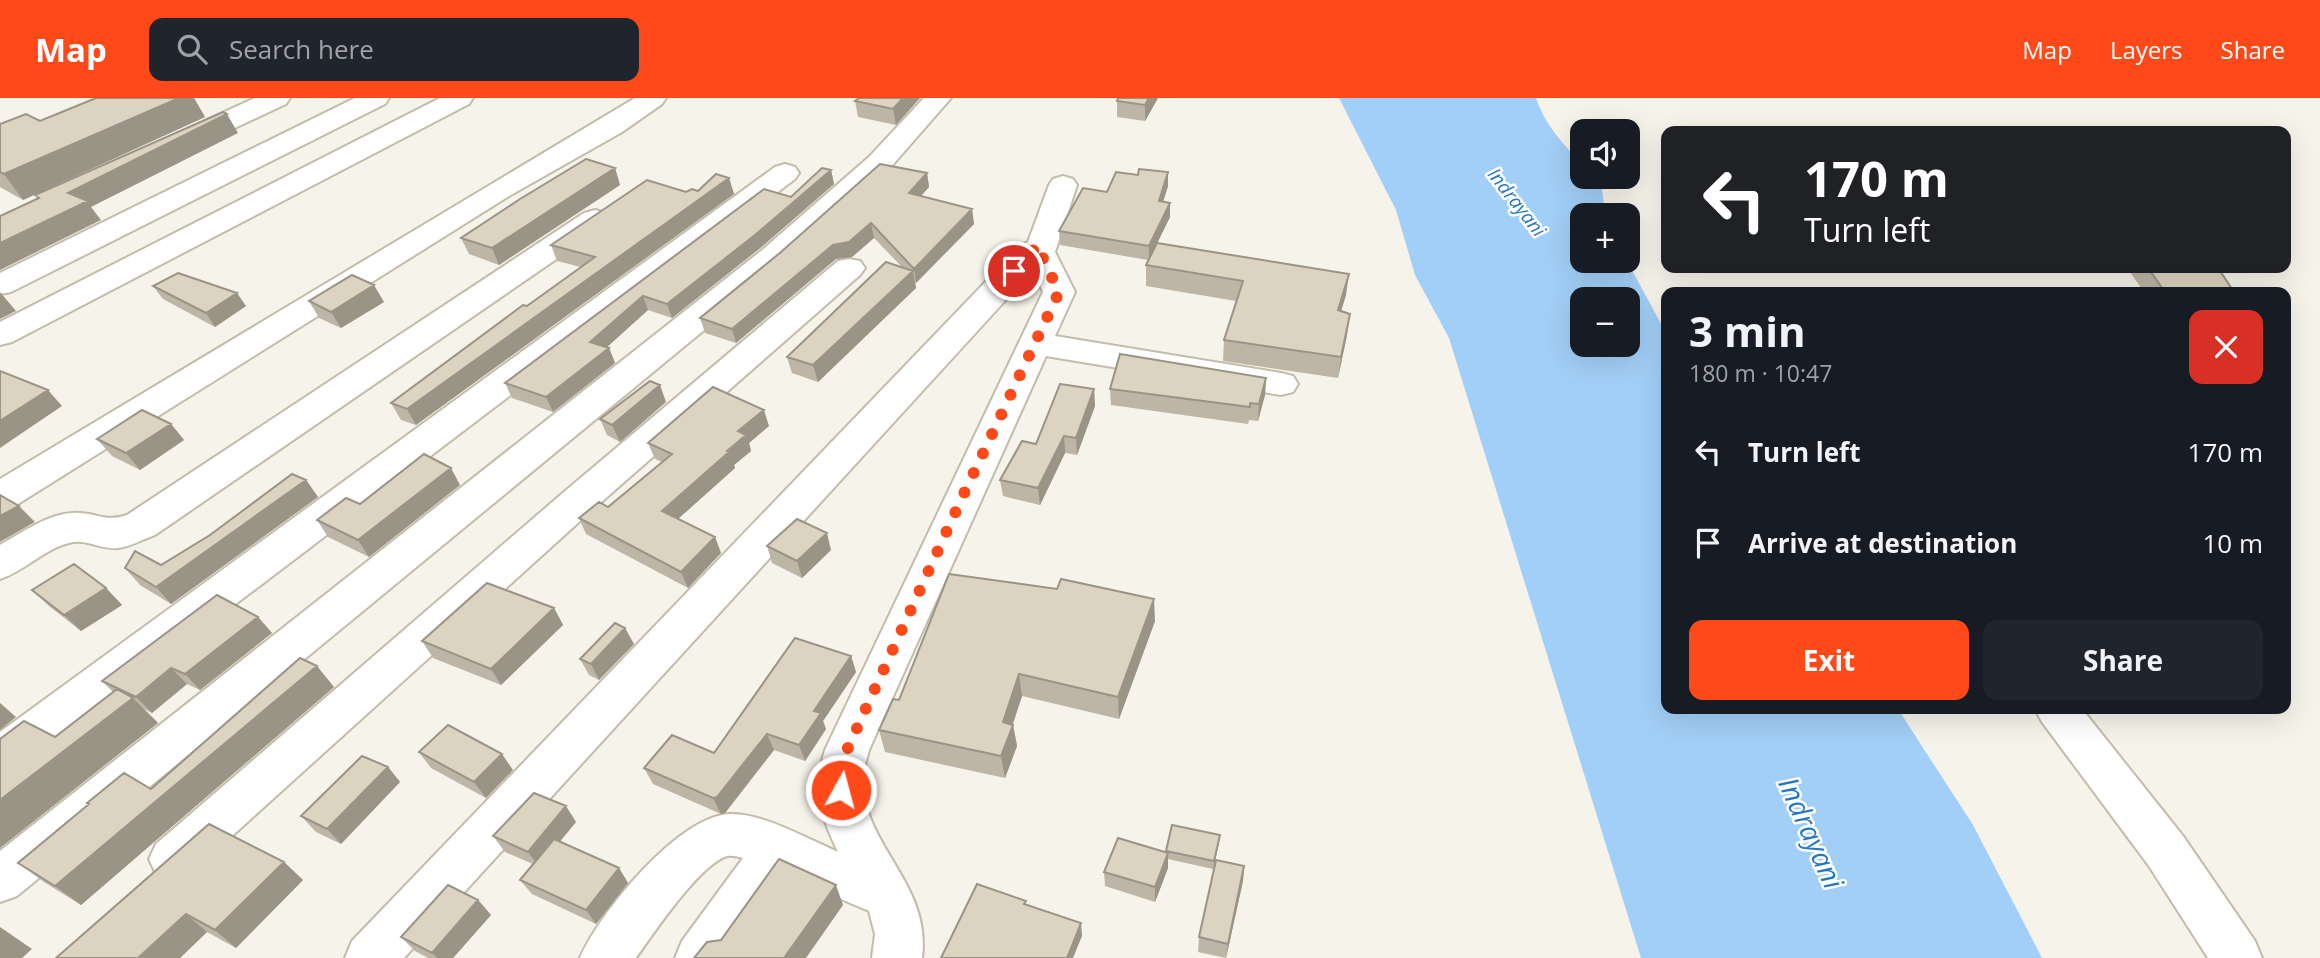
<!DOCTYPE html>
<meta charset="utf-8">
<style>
body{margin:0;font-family:"Open Sans",sans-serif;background:#20242c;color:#f1f3f6;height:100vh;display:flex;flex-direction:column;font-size:26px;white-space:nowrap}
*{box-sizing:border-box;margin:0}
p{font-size:23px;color:#9ea1a6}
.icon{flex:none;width:38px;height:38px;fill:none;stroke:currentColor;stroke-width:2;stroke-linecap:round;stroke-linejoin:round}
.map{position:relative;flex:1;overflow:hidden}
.side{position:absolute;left:1661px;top:189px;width:630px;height:427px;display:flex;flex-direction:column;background:#171b24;border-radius:14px;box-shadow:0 7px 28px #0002}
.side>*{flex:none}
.banner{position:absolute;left:1661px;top:28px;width:630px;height:147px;border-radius:14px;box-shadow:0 7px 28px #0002;background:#202124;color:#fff;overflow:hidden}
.buttons{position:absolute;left:1570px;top:21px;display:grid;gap:14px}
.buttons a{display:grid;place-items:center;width:70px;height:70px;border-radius:14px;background:#171b24;box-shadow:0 7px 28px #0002;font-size:35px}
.pin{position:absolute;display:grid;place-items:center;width:60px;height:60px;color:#fff;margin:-30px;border:4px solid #fff;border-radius:50%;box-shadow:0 2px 7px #0007}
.me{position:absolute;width:77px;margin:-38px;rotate:7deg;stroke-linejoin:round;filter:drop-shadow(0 0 5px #0008)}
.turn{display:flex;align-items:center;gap:24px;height:147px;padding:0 28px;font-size:32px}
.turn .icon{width:91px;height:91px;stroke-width:2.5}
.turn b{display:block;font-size:49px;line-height:60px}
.round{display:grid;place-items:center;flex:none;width:74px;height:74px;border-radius:14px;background:#20242c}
.head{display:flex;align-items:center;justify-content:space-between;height:119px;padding:0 28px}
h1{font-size:42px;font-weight:700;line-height:52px}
.action{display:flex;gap:14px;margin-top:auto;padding:14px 28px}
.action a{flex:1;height:80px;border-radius:14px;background:#ff4918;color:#fff;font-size:28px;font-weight:700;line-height:80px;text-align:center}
.action a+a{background:#20242c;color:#f1f3f6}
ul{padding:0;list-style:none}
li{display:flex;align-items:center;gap:21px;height:91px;padding:0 28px}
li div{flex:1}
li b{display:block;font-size:26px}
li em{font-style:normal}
header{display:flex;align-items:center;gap:42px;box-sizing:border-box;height:98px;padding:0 35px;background:#ff4918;color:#fff}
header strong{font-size:33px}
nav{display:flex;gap:38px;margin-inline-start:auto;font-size:24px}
.search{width:490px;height:63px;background:#20242c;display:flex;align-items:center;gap:18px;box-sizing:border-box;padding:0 24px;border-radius:14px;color:#9ea1a6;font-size:26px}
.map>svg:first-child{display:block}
.water{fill:#a2cff7;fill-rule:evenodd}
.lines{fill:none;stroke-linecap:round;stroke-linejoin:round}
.minor-casing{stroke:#c3bcab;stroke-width:4}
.minor{fill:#fff;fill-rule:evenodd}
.wall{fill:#bdb5a6}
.shaded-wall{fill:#9a9487}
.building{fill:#dcd3c1;stroke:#9a9487;stroke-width:2}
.route{stroke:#ff4918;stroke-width:12;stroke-dasharray:0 21.6}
.labels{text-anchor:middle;stroke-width:5;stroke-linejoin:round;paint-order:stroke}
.far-water-label{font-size:19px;font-style:italic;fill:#2577c3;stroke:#fff}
.near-water-label{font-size:28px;font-style:italic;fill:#2577c3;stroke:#fff}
</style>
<header>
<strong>Map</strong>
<div class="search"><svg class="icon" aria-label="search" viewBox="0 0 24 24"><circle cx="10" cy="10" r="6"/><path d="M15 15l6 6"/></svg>Search here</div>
<nav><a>Map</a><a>Layers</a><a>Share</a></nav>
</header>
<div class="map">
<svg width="2320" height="860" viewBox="0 0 2320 860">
<rect width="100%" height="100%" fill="#f6f3ea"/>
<path class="water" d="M1339,0H1536C1545,27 1563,46 1582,66V79H1592L1602,91L1605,117H1582V163H1627L1666,235V611H1898L1973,727L2042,860H1641L1449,240L1415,177L1396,112ZM1582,201H1628V247H1582Z"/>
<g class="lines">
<g class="minor-casing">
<path id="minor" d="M255,0H290L286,6L194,49L184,51L174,49L170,43L174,37Z
M355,0H389L385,6L11,194L0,196V175Z
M440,0H473L469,6L12,244L0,247V224Z
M635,0H666L662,6L622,34L509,98L13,409L0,412V381Z
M924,0H951L889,71L783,167L17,798L0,804V753L761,153L869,59Z
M785,66L795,69L799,75L795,81L16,673L0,678V634L775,69Z
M1063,78L1073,81L1077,87L1055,154L1075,194L1055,238L1281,275L1293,278L1298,286L1293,294L1281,297L1046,258L869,652C867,661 863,670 863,678C860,747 932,784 922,860H872L875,836L869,813L787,778L730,860H675L682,843L743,760C739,759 732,757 727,758C699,767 653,836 636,860H580C598,817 680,715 732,716C764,716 808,741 838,754C820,716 812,693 825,652L1043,194L1033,172L404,860H345L352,843L1021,147L1028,144L1049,87L1053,81Z
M595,112L606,115L610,121L606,127L155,437C143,441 130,449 118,450C101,452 85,440 69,445C44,451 25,473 0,481V447C24,434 51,413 80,415C98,416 108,424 127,417L584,115Z
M849,161L860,163L865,170L860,177L590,414L190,776L173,783L156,776L149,761L156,746L564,394L838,163Z
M2035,611H2082L2183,738L2255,843L2262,860H2208L2149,768L2042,624Z"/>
</g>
<use href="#minor" class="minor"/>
</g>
<path class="wall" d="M96,0H194L205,19L23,102L0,89V26L40,23Z
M859,0H920L896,27L858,19L855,3Z
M1118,0H1158L1145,23L1117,19V3Z
M615,70L620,87L499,167L469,156L461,140Z
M831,72L834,86L759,151L672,220L648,212L606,250H609L615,265L553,314L512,300L505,285Z
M927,75L929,89L921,98L972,111L974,126L916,185L915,184L916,190L818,284L792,275L787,259L902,169L874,140L852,159L836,161L736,245L705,235L700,220Z
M729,80L734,96L416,327L401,322L391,305L581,169L557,163L551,147L686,94L698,93Z
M1168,88L1163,104L1170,119L1157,145L1346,197L1341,213L1347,237L1338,280L1223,263L1224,242L1236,203L1146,188V167L1148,162L1060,147L1059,133L1107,94Z
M2127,170H2218L2234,194H2144Z
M153,188L246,208L215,229L163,201Z
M309,203L384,204L341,230L319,220Z
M1266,280L1265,297L1258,323L1249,322L1248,326L1111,307L1110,291Z
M1094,291L1095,308L1077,357L1065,355L1040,407L1003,398L1000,382L1036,346Z
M666,304L620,344L607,337L600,321Z
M171,326L184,342L140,372L112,358L97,341Z
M769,328L749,345L751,353L734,367L735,370L678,421L715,439L721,455L688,490L586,436L579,420L608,409L662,364L655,361L648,345Z
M306,382L318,399L171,506L140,487L125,470L161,467Z
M460,387L369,459L328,439L317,422L360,406Z
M767,448L831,452L802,480L772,465Z
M106,490L122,507L81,533L49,508L32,492Z
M554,510L563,527L501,587L433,560L422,543Z
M258,519L272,535L200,592L187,586L152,615L144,611L158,625L0,750V641L55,639L113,594L102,583Z
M1155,523L1119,621L1022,598L1013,626L1017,648L1005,680L885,654L879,632L899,602Z
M634,546L599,582L589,577L580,561Z
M851,558L856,574L823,623L826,631L805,663L774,652L725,715L721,716L653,686L644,670L714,655Z
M334,589L81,807L44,784L18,765Z
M419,654L513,672L486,700L431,670Z
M388,669L400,684L341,746L316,734L301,718Z
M576,724L559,744L619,770L628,785L596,826L532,796L520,782L533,766L505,754L493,738Z
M1220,737L1219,745L1213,771L1168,761V770L1155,804L1105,788L1104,774L1166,755V753Z
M284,764L303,782L236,850L207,834L180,860H56Z
M1244,768L1243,783L1226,860L1198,854L1199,839Z
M478,802L491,817L453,860H428L415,853L401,839Z"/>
<path class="shaded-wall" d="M179,0H194L205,19L23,102L4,76Z
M903,0H920L896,27L893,11Z
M1149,0H1158L1145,23V7Z
M227,16L238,35L91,109L101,122L0,172V145L68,95Z
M615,70L620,87L499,167L492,150Z
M831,72L834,86L759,151L672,220L667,206Z
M1168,74V88L1159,117V103Z
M927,75L929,89L911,109L909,95Z
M729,80L734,96L416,327L407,311Z
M1170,105V119L1149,162V148Z
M972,111L974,126L916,185L914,171Z
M871,125L874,140L852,159L836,161L736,245L732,231L833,147Z
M913,173L916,190L818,284L813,267Z
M1349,176L1346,197L1335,233L1338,212Z
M374,187L384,204L341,230L331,214Z
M0,194L16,213L0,221Z
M237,195L246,208L215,229L206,215Z
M643,198L648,212L596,259L590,244Z
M1350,216L1347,237L1338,280L1341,259Z
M609,250L615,265L553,314L546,299Z
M1266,280L1265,297L1258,323L1259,306Z
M660,287L666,304L620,344L612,327Z
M1094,291L1095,308L1077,357L1076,340Z
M48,292L62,308L0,350V323Z
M764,312L769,328L749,345L751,353L734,367L735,370L669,429L662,413L738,333Z
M171,326L184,342L140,372L126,355Z
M1064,338L1065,355L1040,407L1038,390Z
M451,370L460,387L369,459L358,442Z
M306,382L318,399L171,506L156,489Z
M19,408L35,424L0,444V418Z
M827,435L831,452L802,480L797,463Z
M715,439L721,455L688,490L681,474Z
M106,490L122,507L81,533L64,517Z
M1154,501L1155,523L1119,621L1118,599Z
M554,510L563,527L501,587L491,571Z
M258,519L272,535L200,592L185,576Z
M625,530L634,546L599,582L591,566Z
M851,558L856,574L823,623L826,631L805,663L799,647L814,613Z
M317,568L334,589L81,807L55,788Z
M171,570L187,586L152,615L136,599Z
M1019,576L1022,598L1010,634L1013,627L1017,648L1005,680L1001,658L1003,624Z
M133,600L158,625L0,750V702Z
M0,605L16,619L0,632Z
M767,636L774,652L725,715L721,716L713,700Z
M502,656L513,672L486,700L474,684Z
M388,669L400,684L341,746L327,731Z
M566,708L576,724L539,769L528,754Z
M1220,737L1219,745L1213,771L1214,763Z
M1168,755V770L1155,804V789Z
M284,764L303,782L236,850L215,832Z
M1244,768L1243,783L1226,860L1228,846Z
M619,770L628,785L596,826L586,812Z
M836,787L843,807L806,860H784Z
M478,802L491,817L453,860H437L432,855Z
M186,816L207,834L180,860H138Z
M1081,825L1082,838L1073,860H1067Z
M0,829L32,851L22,860H0Z"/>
<path class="building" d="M96,0H179L4,76L0,74V26L26,16L40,23Z
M859,0H903L893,11L855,3Z
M1118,0H1149L1145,7L1117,3Z
M223,14L227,16L68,95L88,103L0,145V118L39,100L35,97Z
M586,61L615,70L492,150L461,140L520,101Z
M880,66L927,75L909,95L972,111L914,171L871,125L849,144L833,147L732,231L700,220L781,154Z
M822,70L831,72L755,137L667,206L643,198L590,244L609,250L546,299L505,285L764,91L791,99Z
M1139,71L1168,74L1159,103L1170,105L1149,148L1059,133L1083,90L1107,94L1116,74L1138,77Z
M716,76L729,80L407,311L391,305L523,207L527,208L595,159L551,147L647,82L686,94L692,91L698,93Z
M1157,145L1349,176L1338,212L1350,216L1341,259L1224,242L1243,183L1146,167Z
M886,164L913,173L813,267L787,259Z
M2148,170H2218L2234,194H2165Z
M178,175L237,195L206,215L153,188Z
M352,177L374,187L331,214L309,203Z
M1120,256L1266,280L1259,306L1250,305V309L1110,291Z
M0,273L48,292L0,323Z
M650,283L660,287L612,327L600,321Z
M1060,286L1094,291L1076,340L1064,338L1038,390L1000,382L1022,343L1036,346Z
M713,289L764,312L738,333L746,337L727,353L729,354L662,413L715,439L681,474L579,420L599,404L608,409L672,356L648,345Z
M142,312L171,326L126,355L97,341Z
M424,356L451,370L358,442L317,422L346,400L360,406Z
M292,376L306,382L156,489L125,470L135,453L161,467L210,437Z
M0,397L19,408L0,418Z
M797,421L827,435L797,463L767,448Z
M74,466L106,490L64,517L32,492Z
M949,476L1057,491L1061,481L1154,501L1118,599L1019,576L1003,624L1013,627L1001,658L879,632L893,601L899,602Z
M487,485L554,510L491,571L422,543Z
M217,497L258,519L185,576L171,570L136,599L102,583Z
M615,525L625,530L591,566L580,561Z
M795,540L851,558L814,613L821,615L799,647L767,636L717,699L713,700L644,670L672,637L714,655Z
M300,560L317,568L55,788L18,765L89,706L87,705L124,675L151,691Z
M117,591L133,600L0,702V641L24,623L55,639Z
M448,627L502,656L474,684L419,654Z
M362,658L388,669L327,731L301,718Z
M534,695L566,708L528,754L493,738Z
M209,726L284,764L215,832L186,816L138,860H56Z
M1172,727L1220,737L1214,763L1166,753Z
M1118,740L1168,755L1155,789L1104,774Z
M554,741L619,770L586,812L520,782Z
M779,761L836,787L784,860H694L707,844L721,842Z
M1216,762L1244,768L1228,846L1199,839Z
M977,786L1026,803L1024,806L1081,825L1067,860H941Z
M448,787L478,802L432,855L401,839Z"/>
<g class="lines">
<path class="route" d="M841,692L840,676L847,652L960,404L1059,194L1040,154L1042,149L1032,153L1014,173"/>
</g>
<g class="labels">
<g class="far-water-label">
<text transform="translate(1517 104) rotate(52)" y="7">Indrayani</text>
</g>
<g class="near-water-label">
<text transform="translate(1811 735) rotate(66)" y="10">Indrayani</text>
</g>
</g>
</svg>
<div class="buttons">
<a><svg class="icon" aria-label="sound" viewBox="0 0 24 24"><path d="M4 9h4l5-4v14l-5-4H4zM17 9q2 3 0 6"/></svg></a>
<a>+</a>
<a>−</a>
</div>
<div class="pin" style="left:1014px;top:173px;background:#d93025"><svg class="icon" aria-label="arrive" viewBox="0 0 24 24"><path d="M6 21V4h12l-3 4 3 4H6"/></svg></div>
<svg class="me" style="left:841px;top:692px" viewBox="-20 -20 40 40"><circle r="17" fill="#ff4918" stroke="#fff" stroke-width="3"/><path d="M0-11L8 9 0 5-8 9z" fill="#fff"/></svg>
<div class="banner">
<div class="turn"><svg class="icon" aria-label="left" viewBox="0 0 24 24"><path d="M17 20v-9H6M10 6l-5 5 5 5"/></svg><div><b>170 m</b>Turn left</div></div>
</div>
<section class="side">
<div class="head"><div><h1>3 min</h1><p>180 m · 10:47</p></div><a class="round" style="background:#d93025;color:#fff"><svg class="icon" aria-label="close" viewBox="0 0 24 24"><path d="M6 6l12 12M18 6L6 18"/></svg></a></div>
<ul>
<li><svg class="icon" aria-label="left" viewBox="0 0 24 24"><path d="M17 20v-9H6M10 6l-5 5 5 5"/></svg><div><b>Turn left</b></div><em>170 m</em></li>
<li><svg class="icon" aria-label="arrive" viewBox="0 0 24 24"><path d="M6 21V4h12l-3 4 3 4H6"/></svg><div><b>Arrive at destination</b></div><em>10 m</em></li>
</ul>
<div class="action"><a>Exit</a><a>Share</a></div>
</section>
</div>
